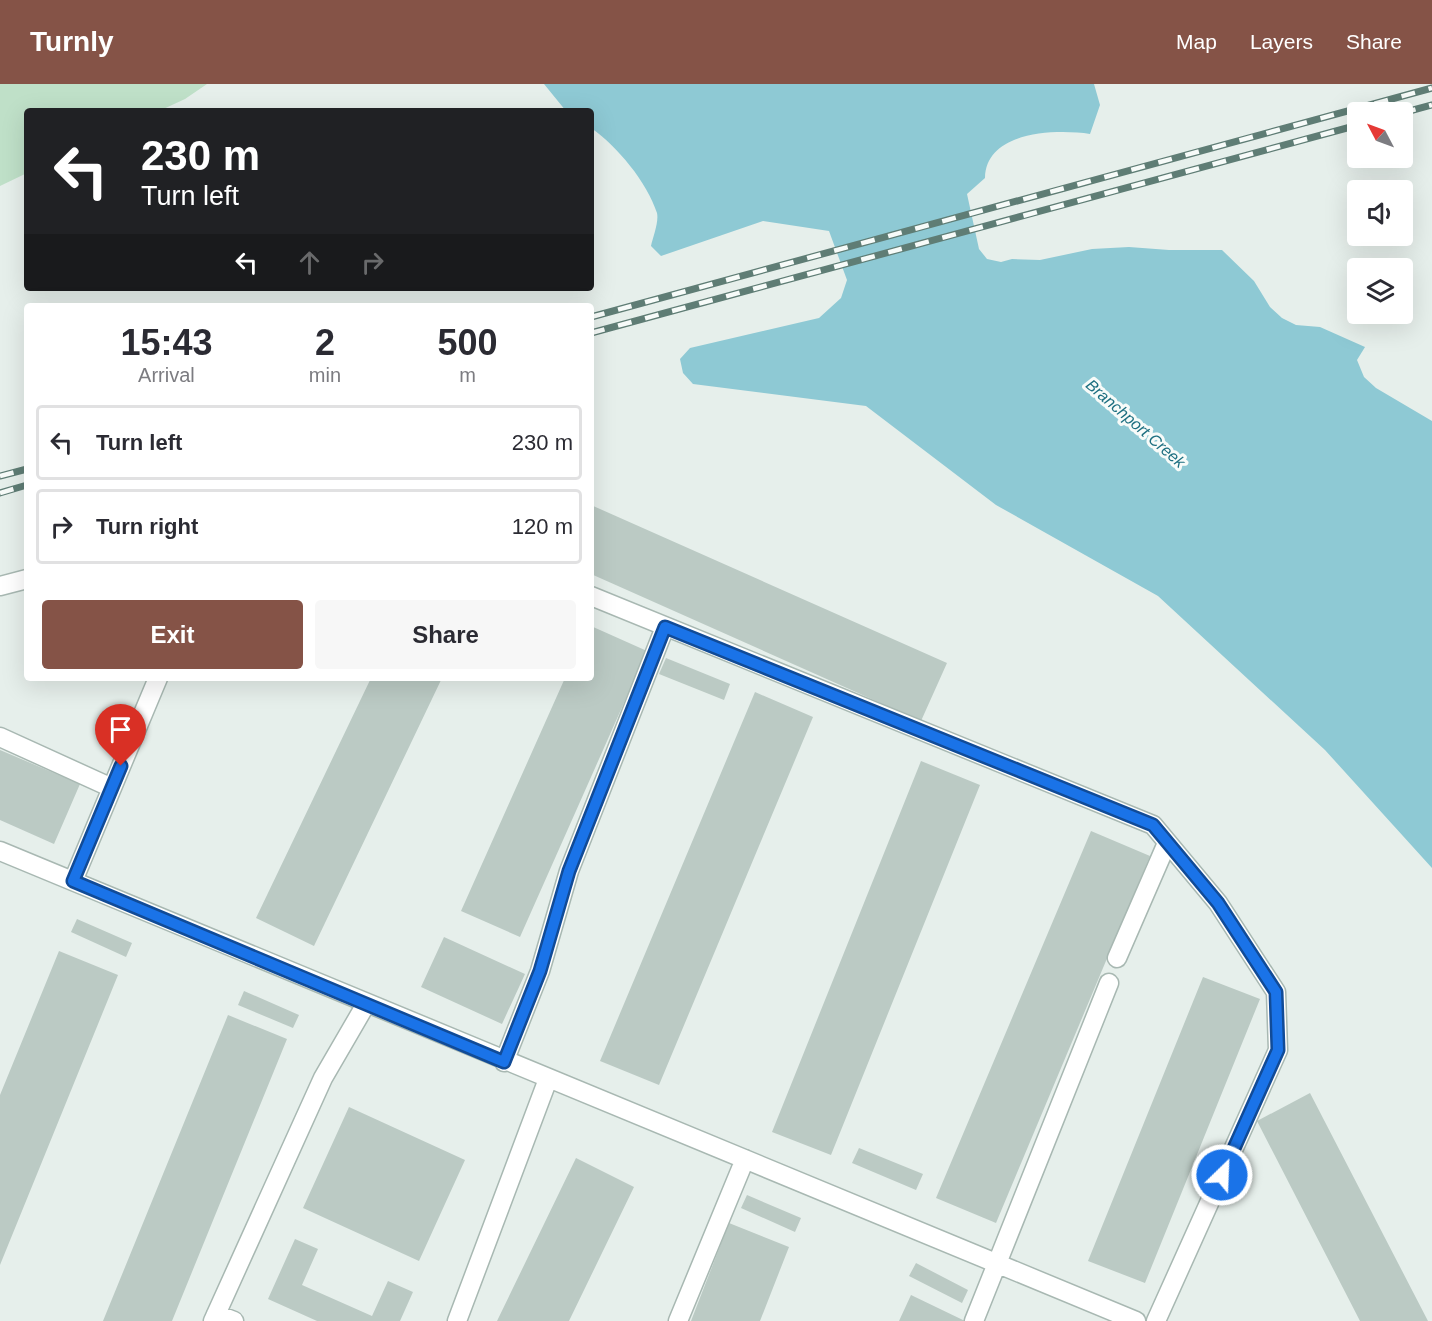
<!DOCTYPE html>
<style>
body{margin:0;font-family:Arial,sans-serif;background:#f7f7f7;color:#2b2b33;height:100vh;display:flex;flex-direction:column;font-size:22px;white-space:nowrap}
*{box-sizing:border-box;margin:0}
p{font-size:20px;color:#7c7c81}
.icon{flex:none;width:33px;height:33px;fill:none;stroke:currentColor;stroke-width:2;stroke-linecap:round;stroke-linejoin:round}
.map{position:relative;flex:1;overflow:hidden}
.drawer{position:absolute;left:24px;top:219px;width:570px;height:378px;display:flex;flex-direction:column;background:#fff;border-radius:6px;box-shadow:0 6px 24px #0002}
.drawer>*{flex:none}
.guide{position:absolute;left:24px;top:24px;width:570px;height:183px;border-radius:6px;box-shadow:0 6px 24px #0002;background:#202124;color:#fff;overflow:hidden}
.needle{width:39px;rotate:311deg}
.controls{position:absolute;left:1347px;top:18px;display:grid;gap:12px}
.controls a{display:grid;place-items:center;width:66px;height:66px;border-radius:6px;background:#fff;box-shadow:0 6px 24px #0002;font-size:30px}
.pin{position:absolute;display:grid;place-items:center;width:51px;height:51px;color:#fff;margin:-62px -26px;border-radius:50% 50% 50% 0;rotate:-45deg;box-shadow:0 0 6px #0007}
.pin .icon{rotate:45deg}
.me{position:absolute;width:66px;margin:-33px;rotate:24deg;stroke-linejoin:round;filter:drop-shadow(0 0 4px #0008)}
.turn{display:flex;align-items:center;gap:21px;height:126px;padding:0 18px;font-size:27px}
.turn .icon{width:78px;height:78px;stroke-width:2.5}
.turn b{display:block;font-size:42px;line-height:51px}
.lanes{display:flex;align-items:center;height:57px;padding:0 18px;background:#0003;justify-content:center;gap:30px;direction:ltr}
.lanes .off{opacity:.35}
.eta{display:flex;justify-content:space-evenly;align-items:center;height:102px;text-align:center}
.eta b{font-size:36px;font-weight:600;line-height:42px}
.primary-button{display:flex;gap:12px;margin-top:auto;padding:12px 18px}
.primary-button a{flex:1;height:69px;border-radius:6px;background:#855347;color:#fff;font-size:24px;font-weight:600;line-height:69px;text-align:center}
.primary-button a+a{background:#f7f7f7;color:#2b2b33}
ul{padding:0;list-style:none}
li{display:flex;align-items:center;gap:18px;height:75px;margin:0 12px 9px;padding:0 6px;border:3px solid #e1e1e2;border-radius:6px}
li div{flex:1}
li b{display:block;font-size:22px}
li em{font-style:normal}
header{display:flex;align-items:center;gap:36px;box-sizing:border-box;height:84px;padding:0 30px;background:#855347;color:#fff}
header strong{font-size:28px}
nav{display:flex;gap:33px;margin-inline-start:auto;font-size:21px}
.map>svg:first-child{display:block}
.green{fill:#bfe0c8}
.water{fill:#8ec9d4}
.building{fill:#bbcac4}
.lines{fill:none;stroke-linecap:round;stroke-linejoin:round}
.minor-casing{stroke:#a8b8b2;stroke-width:21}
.minor{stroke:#fff;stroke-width:18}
.rail-casing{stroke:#5f7d75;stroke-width:7}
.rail{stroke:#f7fbf9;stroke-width:4.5;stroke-dasharray:14;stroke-linecap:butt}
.route-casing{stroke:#114b97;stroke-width:15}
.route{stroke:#1a73e8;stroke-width:10}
.labels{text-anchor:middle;stroke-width:6;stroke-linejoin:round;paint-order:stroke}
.water-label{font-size:16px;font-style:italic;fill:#1c6f80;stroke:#f7fbf9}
</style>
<header>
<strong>Turnly</strong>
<nav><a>Map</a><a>Layers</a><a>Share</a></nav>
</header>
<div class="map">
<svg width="1432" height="1237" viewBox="0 0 1432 1237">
<rect width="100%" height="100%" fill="#e6efeb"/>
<path class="green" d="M0,0H207L185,15L159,27H27V89L0,102Z"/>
<path class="water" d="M544,0H1094L1100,21L1090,50C1055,45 986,47 985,94L967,110L979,165L987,175L1001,178L1012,175L1040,176L1092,165L1129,163L1169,166H1222L1254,197L1270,223L1282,234L1296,241L1320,243L1365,263L1357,276L1364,293L1376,304L1432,337V784L1325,666L1158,512L996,421L866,322L693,300L683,289L680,275L690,264L819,234L841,214L847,196L829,147L763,137L661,172L651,162C653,153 659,138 657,129C647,98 617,62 591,44V27H566Z"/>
<path class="building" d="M591,421L947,579L921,637L591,490Z
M591,542L647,567L520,853L461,827L565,594H591Z
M666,574L730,600L724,616L659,590Z
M371,594H442L314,862L256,834Z
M755,608L813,633L659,1001L600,977Z
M0,666L80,700L54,760L0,736Z
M921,677L980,701L831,1071L772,1048Z
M1091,747L1150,772L996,1139L936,1114Z
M77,835L132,859L126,873L71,848Z
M444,853L525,890L502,940L421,903Z
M59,867L118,891L0,1181V1011Z
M1203,893L1260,915L1145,1199L1088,1177Z
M244,907L299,931L293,944L238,921Z
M228,931L287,955L172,1237H103Z
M1310,1009L1428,1237H1360L1257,1037Z
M349,1023L465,1076L419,1177L303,1124Z
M859,1064L923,1090L916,1106L852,1079Z
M576,1074L634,1103L569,1237H497Z
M747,1111L801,1134L795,1148L741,1124Z
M729,1139L789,1163L760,1237H691Z
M295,1155L318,1165L302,1201L372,1232L388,1197L413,1208L400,1237H317L268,1215Z
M916,1179L968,1206L962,1219L909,1192Z
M911,1211L965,1237H899Z"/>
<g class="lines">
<g class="minor-casing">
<path id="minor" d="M0,502L27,495
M591,512L1153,741L1218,819L1276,908L1278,966L1156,1237
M0,653L112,704
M0,767L1136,1237
M73,797L158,594
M1117,874L1167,759
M504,978L540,887L569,787L665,543
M216,1230L234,1237
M213,1237L323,994L366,920
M457,1237L548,995
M678,1237L745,1075
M974,1237L1109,899"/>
</g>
<use href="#minor" class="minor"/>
<g class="rail-casing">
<path id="rail" d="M1402,29L1432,21
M591,233L1432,4
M591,249L1358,41
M0,392L27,385
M0,409L27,401"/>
</g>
<use href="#rail" class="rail"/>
</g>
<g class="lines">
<g class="route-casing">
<path id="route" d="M121,682L73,797L504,978L540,887L569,787L665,543L1153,741L1218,819L1276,908L1278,966L1222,1091"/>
</g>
<use href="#route" class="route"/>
</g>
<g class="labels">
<g class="water-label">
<text transform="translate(1136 339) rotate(41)" y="6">Branchport Creek</text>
</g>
</g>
</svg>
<div class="controls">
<a><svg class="needle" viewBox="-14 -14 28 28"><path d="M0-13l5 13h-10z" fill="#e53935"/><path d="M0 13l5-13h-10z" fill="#7c7c81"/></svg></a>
<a><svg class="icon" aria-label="sound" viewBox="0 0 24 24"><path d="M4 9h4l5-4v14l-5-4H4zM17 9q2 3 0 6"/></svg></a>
<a><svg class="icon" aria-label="layers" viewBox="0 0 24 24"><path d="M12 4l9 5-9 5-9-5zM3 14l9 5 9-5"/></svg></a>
</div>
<div class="pin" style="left:121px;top:682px;background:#d93025"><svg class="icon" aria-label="arrive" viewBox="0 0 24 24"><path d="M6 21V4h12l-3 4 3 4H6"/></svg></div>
<svg class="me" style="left:1222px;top:1091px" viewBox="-20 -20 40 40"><circle r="17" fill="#1a73e8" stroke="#fff" stroke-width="3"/><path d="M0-11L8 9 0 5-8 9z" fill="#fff"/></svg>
<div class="guide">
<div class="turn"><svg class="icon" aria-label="left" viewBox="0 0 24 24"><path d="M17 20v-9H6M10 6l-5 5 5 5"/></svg><div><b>230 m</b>Turn left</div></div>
<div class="lanes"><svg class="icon" aria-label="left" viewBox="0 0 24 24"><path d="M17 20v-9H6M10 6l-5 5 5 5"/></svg><svg class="icon off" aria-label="ahead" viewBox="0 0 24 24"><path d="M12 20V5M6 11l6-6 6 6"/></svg><svg class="icon off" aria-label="right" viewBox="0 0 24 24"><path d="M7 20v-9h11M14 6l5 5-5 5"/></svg></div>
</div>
<section class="drawer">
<div class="eta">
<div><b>15:43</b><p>Arrival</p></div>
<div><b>2</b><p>min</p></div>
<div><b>500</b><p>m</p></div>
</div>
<ul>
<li><svg class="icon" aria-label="left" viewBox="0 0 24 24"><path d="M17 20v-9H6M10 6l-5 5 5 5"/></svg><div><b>Turn left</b></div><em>230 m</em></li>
<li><svg class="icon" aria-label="right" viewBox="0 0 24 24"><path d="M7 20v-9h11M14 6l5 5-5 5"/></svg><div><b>Turn right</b></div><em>120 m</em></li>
</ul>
<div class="primary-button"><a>Exit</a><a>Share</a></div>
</section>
</div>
